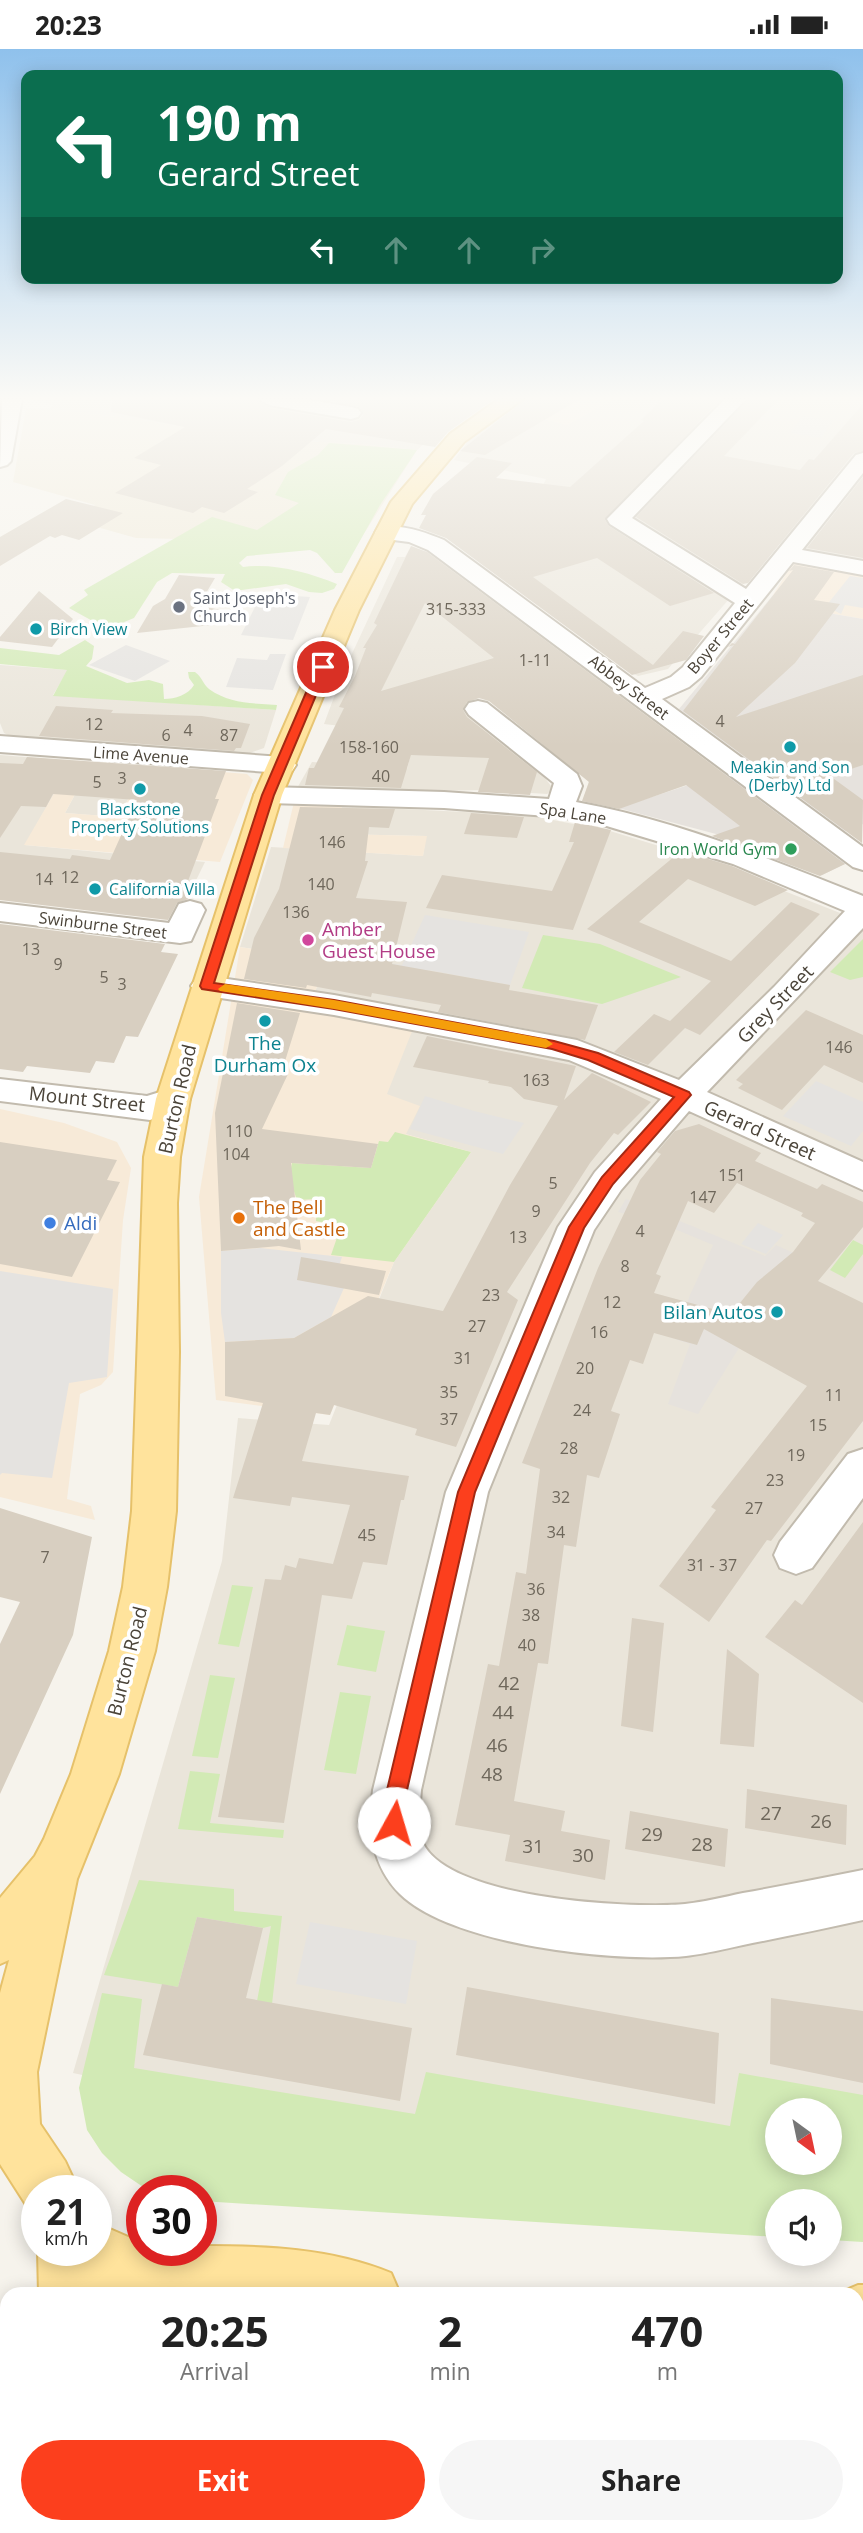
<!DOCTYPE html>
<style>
body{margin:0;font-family:"Open Sans",sans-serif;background:#f6f6f6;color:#222;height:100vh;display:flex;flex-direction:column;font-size:26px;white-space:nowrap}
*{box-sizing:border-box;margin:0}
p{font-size:23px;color:#767676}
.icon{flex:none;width:38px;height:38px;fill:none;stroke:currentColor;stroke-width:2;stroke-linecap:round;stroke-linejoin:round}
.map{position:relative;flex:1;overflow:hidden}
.drawer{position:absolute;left:0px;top:2238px;width:864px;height:247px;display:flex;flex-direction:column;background:#fff;border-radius:21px 21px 0 0;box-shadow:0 4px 18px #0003}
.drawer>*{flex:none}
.top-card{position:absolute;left:21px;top:21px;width:822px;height:214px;border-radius:14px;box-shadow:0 4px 18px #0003;background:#0b6e4f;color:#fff;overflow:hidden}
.needle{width:46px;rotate:147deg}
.controls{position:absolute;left:765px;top:2049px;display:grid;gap:14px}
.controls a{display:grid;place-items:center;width:77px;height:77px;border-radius:50%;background:#fff;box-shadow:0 4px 18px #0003;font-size:35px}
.speed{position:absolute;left:21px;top:2126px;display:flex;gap:14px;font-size:35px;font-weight:700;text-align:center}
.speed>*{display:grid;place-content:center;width:91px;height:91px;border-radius:50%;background:#fff;box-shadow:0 4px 18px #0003;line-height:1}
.speed small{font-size:18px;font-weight:400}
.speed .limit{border:10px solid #d22;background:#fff;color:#111}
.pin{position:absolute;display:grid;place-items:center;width:60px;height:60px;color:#fff;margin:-30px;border:4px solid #fff;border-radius:50%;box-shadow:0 2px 7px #0007}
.me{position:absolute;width:77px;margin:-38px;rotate:6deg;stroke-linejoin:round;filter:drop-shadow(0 0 5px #0008)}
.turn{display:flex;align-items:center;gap:24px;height:147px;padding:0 21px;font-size:32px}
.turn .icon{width:91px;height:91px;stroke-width:2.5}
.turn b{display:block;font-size:49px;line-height:60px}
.lanes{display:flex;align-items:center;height:66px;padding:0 21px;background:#0003;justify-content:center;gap:35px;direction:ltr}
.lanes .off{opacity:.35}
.eta{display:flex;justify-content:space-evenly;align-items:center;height:119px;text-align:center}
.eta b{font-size:42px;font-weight:700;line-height:49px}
.primary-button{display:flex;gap:14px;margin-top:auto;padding:14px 21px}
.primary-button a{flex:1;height:80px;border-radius:42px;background:#fc3f1d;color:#fff;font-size:28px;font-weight:700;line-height:80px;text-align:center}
.primary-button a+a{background:#f6f6f6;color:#222}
.status{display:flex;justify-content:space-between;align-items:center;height:49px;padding:0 35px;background:#fff;direction:ltr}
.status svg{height:19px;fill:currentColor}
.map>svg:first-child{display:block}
.residential{fill:#eae5da}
.commercial{fill:#f7ead8}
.industrial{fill:#e6e2dd}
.education{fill:#efe8d6}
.green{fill:#d2eab5;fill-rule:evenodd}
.parking{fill:#e5e3e0}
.building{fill:#d8cfc1;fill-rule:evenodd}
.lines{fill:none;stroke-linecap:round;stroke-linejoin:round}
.minor-casing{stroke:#c2bbae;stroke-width:4}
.major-casing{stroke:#e6c16a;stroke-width:4}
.minor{fill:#fff;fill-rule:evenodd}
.major{fill:#ffe39c;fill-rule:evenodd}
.route{fill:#fc3f1d;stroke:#a42913;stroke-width:2}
.slow{fill:#f59e0b}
.worship-dot{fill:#6b7280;stroke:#fff;stroke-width:2.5}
.culture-dot{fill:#0f9aa8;stroke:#fff;stroke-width:2.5}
.leisure-dot{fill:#2e9e5b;stroke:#fff;stroke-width:2.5}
.hotel-dot{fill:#d1479c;stroke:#fff;stroke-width:2.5}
.food-dot{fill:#e8710a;stroke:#fff;stroke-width:2.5}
.shop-dot{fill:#3f7fe0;stroke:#fff;stroke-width:2.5}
.labels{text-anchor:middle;stroke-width:7;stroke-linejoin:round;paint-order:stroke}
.far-worship-label{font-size:16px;fill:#5b616d;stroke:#fff;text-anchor:start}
.number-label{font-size:16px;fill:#6e675b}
.far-culture-label{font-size:16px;fill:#0d838f;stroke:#fff;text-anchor:start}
.far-street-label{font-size:16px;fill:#4b4439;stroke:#fff}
.far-leisure-label{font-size:16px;fill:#27864d;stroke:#fff;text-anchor:end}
.hotel-label{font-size:19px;fill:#b23c85;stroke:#fff;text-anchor:start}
.street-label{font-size:19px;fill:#4b4439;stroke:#fff}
.culture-label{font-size:19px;fill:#0d838f;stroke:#fff}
.food-label{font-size:19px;fill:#c56008;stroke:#fff;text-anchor:start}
.shop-label{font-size:19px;fill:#366cbe;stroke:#fff;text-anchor:start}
.near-number-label{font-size:19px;fill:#6e675b}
</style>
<div class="status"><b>20:23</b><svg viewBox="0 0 49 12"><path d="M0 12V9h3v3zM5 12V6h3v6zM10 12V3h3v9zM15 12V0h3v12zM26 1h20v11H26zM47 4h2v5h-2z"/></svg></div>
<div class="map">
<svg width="863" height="2484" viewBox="0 0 863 2484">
<rect width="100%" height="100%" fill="#f6f3ec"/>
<path class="residential" d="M27,350H232L333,366L344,371L361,370L439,382L417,401L360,395L245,389L143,371L50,360L53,356Z
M614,350H863V513L777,495L668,620L638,627L628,622L481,478L524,474L546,430L454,411L475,383L510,361L567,376Z
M409,501L432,503L725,724L644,750L583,751L589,732L552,704L490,646L467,653V661L538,720L551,737V742L547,745L482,741L341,744L296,741L312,713L407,720L416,686L324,675L343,624L397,508H405Z
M0,616L68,621L53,646L276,661L264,699L247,705L12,688L4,684L0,674Z
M0,706L73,712L25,796L205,813L177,870L0,850Z
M92,714L145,717L119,768L65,764Z
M342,757L527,766L610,782L708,812L863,873V2087L830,2062H777V2090L436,2102L73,2024L222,1512L238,1369L329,1376L394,1213L471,1103L405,1085L387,1045L315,942L329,912L240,898L271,798L423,807L426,787L335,785Z"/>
<path class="commercial" d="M529,350H614L567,376L510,361Z
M794,512L863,526V570L834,565L816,555L773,546Z
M73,712L92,714L65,764L119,768L145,717L247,725L253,731L220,813L24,796Z
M294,753L342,757L335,785L427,787L423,807L283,799Z
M240,898L330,912L315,942L421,960L387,1045L420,1057L406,1085L471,1103L394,1213L330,1366L216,1351L199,1148Z
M0,1060L64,1074L117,1093L131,1119L123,1171L113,1323L101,1336L80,1345L67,1450L91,1457L95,1471L0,1448Z"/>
<path class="industrial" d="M773,546L816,555L834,565L863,570V775L845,782L679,660Z
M725,724L847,814L822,826L716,785L618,759Z
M626,1150L765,1207L776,1196L818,1215L739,1299L698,1365L668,1355L690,1295L675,1290L690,1246L713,1196L665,1176L618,1163Z"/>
<path class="education" d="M26,360H50L143,371L245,389L360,395L417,401L358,494L136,489L72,471L95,456L13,433Z"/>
<path class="green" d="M329,394L417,401L380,456L342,524H335L317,504L310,501L247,507L239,514L243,518C274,514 307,523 337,535L334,540L322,544L309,543L286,535L235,542L221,533L225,525L172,524L157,533L134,569L107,580L69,559L88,546L84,541L212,468L257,481L299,454L275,446L288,423L318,406Z
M85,591L94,597L92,610L86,617L127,634L149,631L163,635L164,650C175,650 188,646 194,636L189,629L188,623H195C202,628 203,635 209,640C230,655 252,654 277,656L276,661L53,647L67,621L0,615V599L59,606Z
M543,886L600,895L681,928L602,955L522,939Z
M863,890V928L850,931L830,923Z
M395,1083L471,1103L394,1213L331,1206L341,1177L316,1172L317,1150L297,1151L289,1128L292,1114L371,1119L379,1092L388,1093Z
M853,1191L863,1196V1205L845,1229L830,1221Z
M232,1536L253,1538L239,1598L218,1595Z
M347,1576L385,1582L376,1623L337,1616Z
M210,1626L235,1629L218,1709L192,1707Z
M340,1643L371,1647L356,1725L324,1721Z
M190,1722L220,1725L210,1774L284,1781L283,1789L178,1780Z
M139,1831L234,1840V1862L282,1867L272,1955L257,1952L271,1877L263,1879L197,1868L178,1938L104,1926Z
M102,1944L142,1950L134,2019L415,2065L426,2023L730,2077L739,2024L863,2046V2193L830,2191V2152H777V2188L201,2152V2142H149L121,2123L102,2104L87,2081L79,2039ZM777,2062H830V2114H777Z
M858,2350H863V2484H840L845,2478H858Z
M79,2478H186L179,2484H74Z"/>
<path class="parking" d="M803,367L833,372L821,389L790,384Z
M850,527L863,529V559L845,556L841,565L826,557Z
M295,547L310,548L293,591L241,586L259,550L292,552Z
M126,596L170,612L135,632L89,616Z
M270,605H286L273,641L226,638L237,609L267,611Z
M425,866L529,883L510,936L428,921L416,952L386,947L392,936L387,914L402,916Z
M816,1032L863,1053V1082L851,1097L783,1067Z
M425,1047L474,1062L524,1074L503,1105L410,1080Z
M758,1174L783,1186L766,1205L741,1195Z
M260,1199L342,1208L332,1237L344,1239L331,1268L294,1289L225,1293L221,1264V1202Z
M0,1222L113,1240L107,1328L69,1334L52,1429L2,1424L0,1426Z
M310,1873L417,1892L406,1955L296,1935Z
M393,2478H505L500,2484H393Z
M540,2478H845L840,2484H544Z"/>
<path class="building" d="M112,350H256L269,359L351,373L359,371L363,366L360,358L322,350H494L448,383L435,398L326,380L282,417L247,440L258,443L224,464L202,458L193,464L115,444L161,416L134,409L185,378L111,363Z
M526,350H580L485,406L460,402Z
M663,350H721L605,471L609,477L714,544L670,557L597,509L533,528L653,616L683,582L704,587L686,611L632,626L446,489L419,479L426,466H421L433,445L477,408L512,414L496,429L570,438L644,372L641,371Z
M749,350H779L724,407L800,421L809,410L814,411L863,355V402L854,404L748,534L743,535L636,468Z
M863,428V509L807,499Z
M66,450L123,464L79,491L62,486L55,489L50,487L0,517V488Z
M411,497L427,503L845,815L820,827L712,787L740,777L686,736L619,760L582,752L589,733L489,652L479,649L467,653L463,661L467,668L537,723L530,746L478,743L489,709L411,706L401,739L305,736L309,719H314L344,659L339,658L355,627L366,599H363L377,576L374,574ZM425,554L494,609L381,642Z
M794,516L834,523L814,551L840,555L795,614L736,668L863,626V716L830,727L863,751L862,794L683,662L734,596L728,598L732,594L735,595L793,521L789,522Z
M179,526L215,529L199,556L249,568V572L137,584L153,557L165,550Z
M39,542L73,570L52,598L0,592V588Z
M56,657L113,661L111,664L202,667L250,675L241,699H236L234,702L39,687Z
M27,708L226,722L215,750H219L185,840L192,841L188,850L177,854L168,871L0,851V803L70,810L72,806L110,811L137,751L53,745L46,758L21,757L0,789V714L23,715Z
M300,758L395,760L389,779L369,778L365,812H368L356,849L407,853L392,915L510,936L509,941L598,956L585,991L438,963L441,956L372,944L371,948L307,936L306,939L244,930L254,889L279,840Z
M471,764L524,768L517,789L464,785Z
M575,773L611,781L573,881L426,859L442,826L552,842L574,793H569Z
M681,802L732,817L788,841L755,857L688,830L639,873L731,912L791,853L820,865L700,986L685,979L648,1016L614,1003L654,965L670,972L711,932L587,880Z
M0,875L165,895L161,903L178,905L138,988L126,987L114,1014L96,1012L90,1024L27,1017L23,1023L0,1020Z
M237,954L300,964L281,1025H288L262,1080L378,1095L371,1119L291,1114L301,1201L279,1197L221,1202L215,1064Z
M806,961L863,986V1034L824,1016L782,1061L738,1039L743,1035L736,1031Z
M427,987L576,1017L564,1051L592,1024L651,1053L618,1086L614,1084L590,1114L507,1243L518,1251L456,1398L415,1386L417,1380L334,1356L330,1366L316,1364L302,1412L409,1427L404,1451H401L387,1516L363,1513L352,1550L322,1546L284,1774L218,1768L265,1530L281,1531L285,1516L296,1519L299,1509L333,1515L350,1456L292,1448L290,1457L233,1449L263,1354L225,1347V1293L294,1289L368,1247L443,1262L510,1136L558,1057L524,1050L511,1038L488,1034L489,1032L413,1018Z
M699,1075L761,1104L755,1112L817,1140L822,1135L863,1153V1178L818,1232L863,1254V1372L771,1492L767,1491L709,1573L659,1537L716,1461L711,1458L807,1337L704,1280L697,1296L654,1284L643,1315L630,1311L611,1362L620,1365L599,1429L587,1426L576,1498L564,1496L548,1615L538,1614L514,1752L565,1762L561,1782L610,1791L605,1831L505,1812L510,1786L455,1776L488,1615L499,1617L516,1523L526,1525L540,1420L522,1414L598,1219L640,1131L661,1105L657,1103L675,1082ZM737,1134L803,1164L801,1167L815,1174L793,1203L757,1233L731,1265L654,1244L661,1227L656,1225L688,1152L714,1164Z
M0,1093L117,1111L107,1131L120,1133L72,1228L0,1215Z
M301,1208L386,1222L379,1246L297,1231Z
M0,1459L92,1488L73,1586L0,1745V1595L20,1553L0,1548Z
M863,1473V1654L765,1588L795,1551L802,1556Z
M632,1569L664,1574L653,1683L621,1677Z
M727,1600L759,1625L754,1698L720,1695Z
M747,1740L847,1756L846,1796L745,1779Z
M630,1762L728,1780L725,1818L625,1800Z
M197,1868L263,1879L246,1949L412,1979L400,2052L143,2006L162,1935L178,1938Z
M467,1938L719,1984L715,2055L456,2006Z
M771,1949L863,1962V2034L770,2015Z"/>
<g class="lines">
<g class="minor-casing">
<path id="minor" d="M2,350H22L11,412L7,416L0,418Z
M259,350H305L351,358L358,360L361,364L358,368L351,370L269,356Z
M725,350H746L632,469L746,540L856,406L863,404V424L802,501L863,512V526L793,513L701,628L689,638L662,650L863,798V821L853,818L428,501L409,493L378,489L375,484L378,479C400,474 424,483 444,491L645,639L671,628L683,618L735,554L610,475L607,470Z
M478,652L487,654L577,725L582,737L576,753C675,771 770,810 863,847V879L707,1043L863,1113V1141L689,1062L621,1141L594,1181L488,1443L421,1741C420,1756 417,1774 421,1789C439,1850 631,1860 685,1855C704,1853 724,1848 743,1844C783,1837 823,1829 863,1821V1871C823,1880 783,1888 743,1896C724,1900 705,1905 686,1907C615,1914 452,1896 400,1845C371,1816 368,1779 373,1741L446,1443L558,1178L595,1123L661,1050L569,1011L334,966L207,947L196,944L191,937L196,930L207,927L334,946L577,991L679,1031L774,938L845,862L733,815L600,775L560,768L444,759L268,754L258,752L254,746L258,740L268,738L444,743L549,750L554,734L469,666L465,660L469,654Z
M0,687L282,708L292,710L296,716L292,722L282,724L0,703Z
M190,852L201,855L205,861L191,892L180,894L0,872V854L169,874L179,855Z
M0,1030L147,1047L173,1039L185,1042L190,1050L185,1058L150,1071L0,1052Z
M863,1400V1449L812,1519L796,1525L780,1519L774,1506L780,1493L848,1405Z"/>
</g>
<g class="major-casing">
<path id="major" d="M499,350H523L464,393L412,455L359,561L282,746L190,1050L180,1108L177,1154L179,1303L176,1462L167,1538L155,1602L119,1725L77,1830L37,2023L40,2075L65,2112L79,2142H37V2165L30,2162L0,2115V1944L9,1911L0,1915V1849L35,1807L44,1790L71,1725L109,1602L123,1538L132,1462L144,1108L156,1050L254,746L335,561L391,453L450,385Z
M96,2174L142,2194V2202H201V2197C265,2197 331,2199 391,2224L400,2245H113L98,2238L99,2245H39L38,2202H96Z
M858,2236H863V2296H858V2245H837Z
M7,2404V2476L0,2479V2407Z"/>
</g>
<use href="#minor" class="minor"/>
<use href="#major" class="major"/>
</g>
<linearGradient id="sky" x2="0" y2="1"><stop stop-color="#8fc1ec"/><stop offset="0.5" stop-color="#fbfaf6"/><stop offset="1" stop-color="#fbfaf6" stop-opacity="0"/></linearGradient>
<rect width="863" height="698" fill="url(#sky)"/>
<path class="route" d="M323,615L328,618L274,746L214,934L334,951L554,992L598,1004L689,1043L691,1046L613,1135L584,1179L475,1443L407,1741L401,1781L394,1784L386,1781L383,1774L387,1741L458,1443L569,1178L602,1128L674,1048L588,1011L552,1000L334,960L202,940L200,937L262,746L317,618Z"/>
<path class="slow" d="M225,935L334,951L546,990L553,995L546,999L334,960L220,942L218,940Z"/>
<circle class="worship-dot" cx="179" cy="558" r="7"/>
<g class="culture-dot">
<circle cx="36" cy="580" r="7"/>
<circle cx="790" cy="698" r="7"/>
<circle cx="140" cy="740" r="7"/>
<circle cx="95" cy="840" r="7"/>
<circle cx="265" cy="972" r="7"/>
<circle cx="777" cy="1263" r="7"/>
</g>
<circle class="leisure-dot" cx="791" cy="800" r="7"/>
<circle class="hotel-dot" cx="308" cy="891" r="7"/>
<circle class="food-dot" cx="239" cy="1169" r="7"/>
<circle class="shop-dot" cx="50" cy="1174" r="7"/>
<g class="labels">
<g class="far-worship-label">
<text x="193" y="555">Saint Joseph's<tspan x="193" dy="18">Church</tspan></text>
</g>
<g class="number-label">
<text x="456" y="566">315-333</text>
<text x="535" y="617">1-11</text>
<text x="720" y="678">4</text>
<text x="94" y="681">12</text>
<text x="188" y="687">4</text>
<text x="166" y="692">6</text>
<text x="229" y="692">87</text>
<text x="369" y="704">158-160</text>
<text x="381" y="733">40</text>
<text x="122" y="735">3</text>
<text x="97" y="739">5</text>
<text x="332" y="799">146</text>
<text x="70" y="834">12</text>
<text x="44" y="836">14</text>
<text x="321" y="841">140</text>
<text x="296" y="869">136</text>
<text x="31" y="906">13</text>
<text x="58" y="921">9</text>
<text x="104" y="934">5</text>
<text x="122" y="941">3</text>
<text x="839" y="1004">146</text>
<text x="536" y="1037">163</text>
<text x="239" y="1088">110</text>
<text x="236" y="1111">104</text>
<text x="732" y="1132">151</text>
<text x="553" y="1140">5</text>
<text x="703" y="1154">147</text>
<text x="536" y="1168">9</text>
<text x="640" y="1188">4</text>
<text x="518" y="1194">13</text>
<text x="625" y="1223">8</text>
<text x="491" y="1252">23</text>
<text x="612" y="1259">12</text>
<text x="477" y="1283">27</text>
<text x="599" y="1289">16</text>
<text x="463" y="1315">31</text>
<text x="585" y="1325">20</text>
<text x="449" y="1349">35</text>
<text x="834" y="1352">11</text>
<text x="582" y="1367">24</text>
<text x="449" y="1376">37</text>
<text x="818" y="1382">15</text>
<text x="569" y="1405">28</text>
<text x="796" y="1412">19</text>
<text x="775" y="1437">23</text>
<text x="561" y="1454">32</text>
<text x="754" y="1465">27</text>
<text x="556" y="1489">34</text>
<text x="367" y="1492">45</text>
<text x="45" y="1514">7</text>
<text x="712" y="1522">31 - 37</text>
<text x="536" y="1546">36</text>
<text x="531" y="1572">38</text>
<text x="527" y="1602">40</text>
</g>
<g class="far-culture-label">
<text x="50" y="586">Birch View</text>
<text x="790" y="724" text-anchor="middle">Meakin and Son<tspan x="790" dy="18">(Derby) Ltd</tspan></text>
<text x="140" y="766" text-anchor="middle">Blackstone<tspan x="140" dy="18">Property Solutions</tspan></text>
<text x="109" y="846">California Villa</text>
</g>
<g class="far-street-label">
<text transform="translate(720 587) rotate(-50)" y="6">Boyer Street</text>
<text transform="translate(629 638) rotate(37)" y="6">Abbey Street</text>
<text transform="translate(141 706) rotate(4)" y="6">Lime Avenue</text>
<text transform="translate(573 764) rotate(9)" y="6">Spa Lane</text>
<text transform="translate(103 876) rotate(7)" y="6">Swinburne Street</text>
</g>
<g class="far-leisure-label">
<text x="777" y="806">Iron World Gym</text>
</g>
<g class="hotel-label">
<text x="322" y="887">Amber<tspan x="322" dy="22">Guest House</tspan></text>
</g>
<g class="street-label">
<text transform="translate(775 955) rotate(-46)" y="7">Grey Street</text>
<text transform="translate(87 1050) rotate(6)" y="7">Mount Street</text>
<text transform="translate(177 1050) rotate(-77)" y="7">Burton Road</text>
<text transform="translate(760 1081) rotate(24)" y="7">Gerard Street</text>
<text transform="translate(127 1612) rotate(-76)" y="7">Burton Road</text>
</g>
<g class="culture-label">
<text x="265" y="1001">The<tspan x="265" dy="22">Durham Ox</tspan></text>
<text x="763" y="1270" text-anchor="end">Bilan Autos</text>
</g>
<g class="food-label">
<text x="253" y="1165">The Bell<tspan x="253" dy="22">and Castle</tspan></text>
</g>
<g class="shop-label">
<text x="64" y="1181">Aldi</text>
</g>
<g class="near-number-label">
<text x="509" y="1641">42</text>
<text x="503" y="1670">44</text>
<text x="497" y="1703">46</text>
<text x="492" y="1732">48</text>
<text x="771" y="1771">27</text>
<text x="821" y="1779">26</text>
<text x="652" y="1792">29</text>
<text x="702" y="1802">28</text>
<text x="533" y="1804">31</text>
<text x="583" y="1813">30</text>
</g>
</g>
</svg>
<div class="controls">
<a><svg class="needle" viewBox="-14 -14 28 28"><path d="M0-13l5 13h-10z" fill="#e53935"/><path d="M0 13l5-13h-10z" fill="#767676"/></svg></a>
<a><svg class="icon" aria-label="sound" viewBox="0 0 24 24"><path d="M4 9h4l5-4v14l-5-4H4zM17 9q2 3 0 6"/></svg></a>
</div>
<div class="speed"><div>21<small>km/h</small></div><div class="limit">30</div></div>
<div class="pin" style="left:323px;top:618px;background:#d93025"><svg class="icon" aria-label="arrive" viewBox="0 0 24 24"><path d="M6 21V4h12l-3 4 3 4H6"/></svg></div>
<svg class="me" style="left:394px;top:1774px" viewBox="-20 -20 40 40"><circle r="19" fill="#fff"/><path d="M0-13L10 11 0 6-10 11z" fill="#fc3f1d"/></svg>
<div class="top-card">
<div class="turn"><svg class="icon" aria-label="left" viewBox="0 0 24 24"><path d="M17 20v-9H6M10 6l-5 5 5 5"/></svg><div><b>190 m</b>Gerard Street</div></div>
<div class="lanes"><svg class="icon" aria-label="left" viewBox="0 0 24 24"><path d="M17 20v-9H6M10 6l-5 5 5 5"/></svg><svg class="icon off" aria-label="ahead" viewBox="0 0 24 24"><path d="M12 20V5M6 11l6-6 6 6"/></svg><svg class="icon off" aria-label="ahead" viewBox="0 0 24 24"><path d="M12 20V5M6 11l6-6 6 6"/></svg><svg class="icon off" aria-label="right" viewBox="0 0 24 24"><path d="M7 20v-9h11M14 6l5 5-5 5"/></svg></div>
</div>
<section class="drawer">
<div class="eta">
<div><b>20:25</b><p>Arrival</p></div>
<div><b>2</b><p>min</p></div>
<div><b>470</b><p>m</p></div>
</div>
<div class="primary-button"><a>Exit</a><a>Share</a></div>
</section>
</div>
